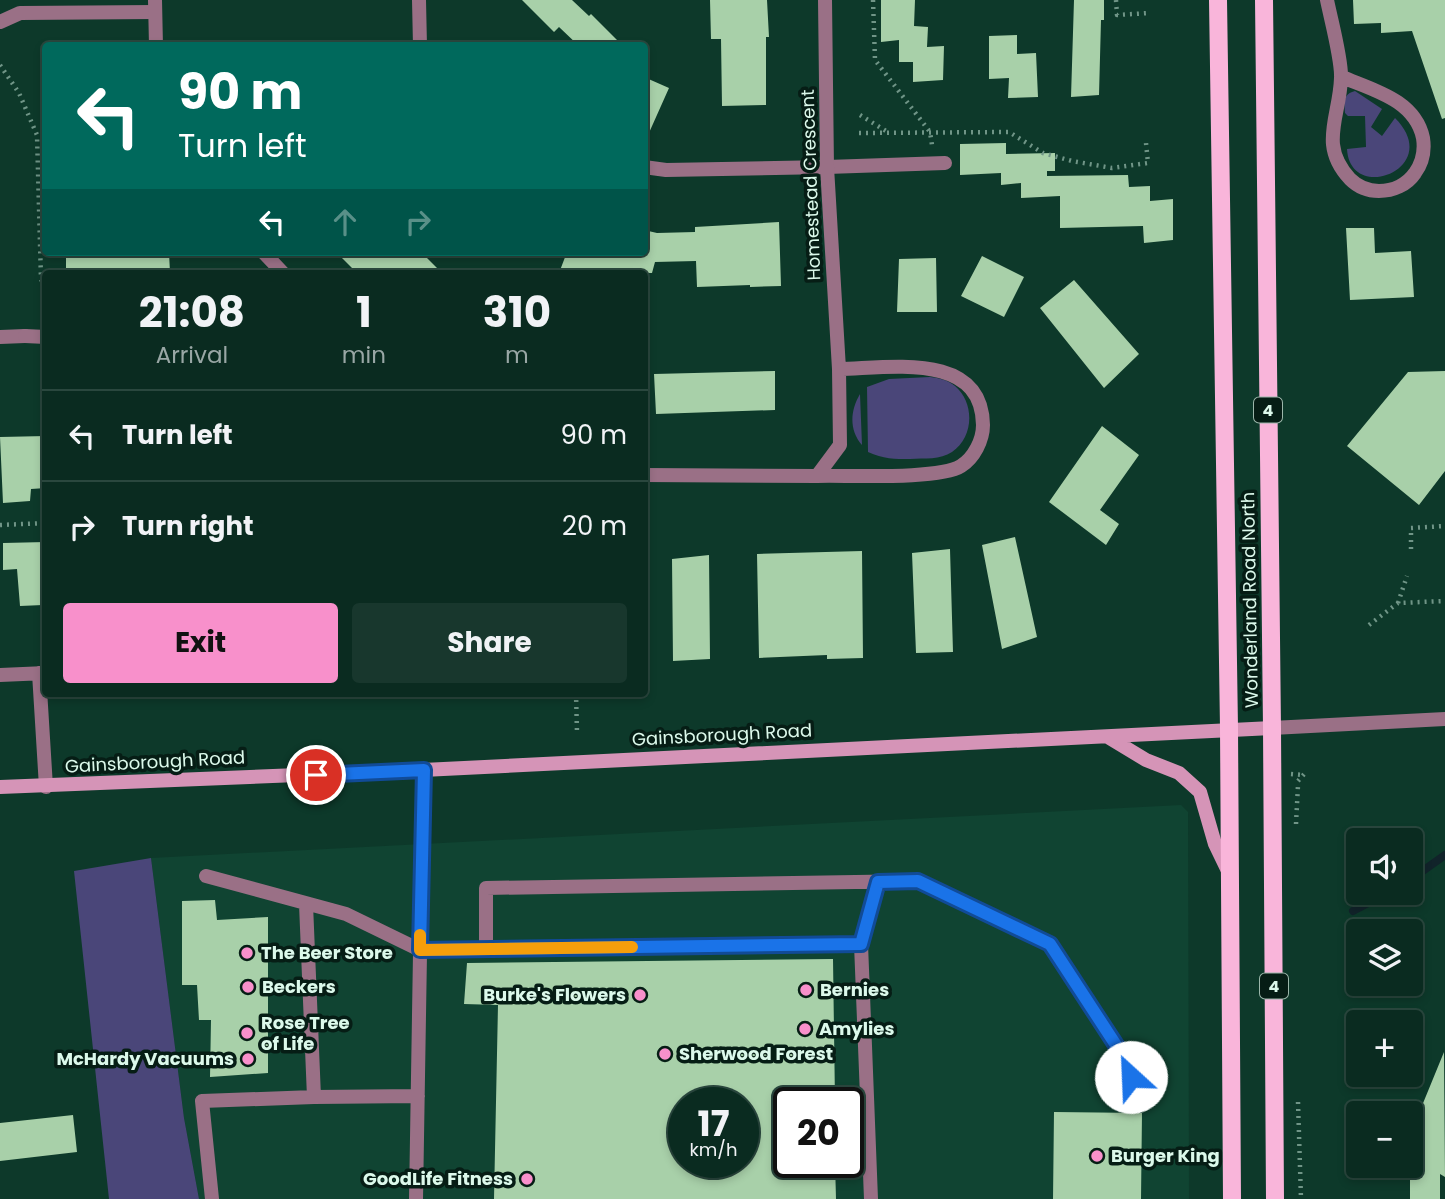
<!DOCTYPE html>
<meta charset="utf-8">
<style>
body{margin:0;font-family:Poppins,sans-serif;background:#18372d;color:#f1f3f6;height:100vh;display:flex;flex-direction:column;font-size:26px;white-space:nowrap}
*{box-sizing:border-box;margin:0}
p{font-size:23px;color:#99a7a5}
.icon{flex:none;width:38px;height:38px;fill:none;stroke:currentColor;stroke-width:2;stroke-linecap:round;stroke-linejoin:round}
.map{position:relative;flex:1;overflow:hidden}
.details{position:absolute;left:42px;top:270px;width:606px;height:427px;display:flex;flex-direction:column;background:#0a2b20;border-radius:7px;box-shadow:0 4px 10px #0003,0 0 0 2px #2a473e}
.details>*{flex:none}
.top-card{position:absolute;left:42px;top:42px;width:606px;height:214px;border-radius:7px;box-shadow:0 4px 10px #0003,0 0 0 2px #2a473e;background:#00695c;color:#fff;overflow:hidden}
.tools{position:absolute;left:1346px;top:828px;display:grid;gap:14px}
.tools a{display:grid;place-items:center;width:77px;height:77px;border-radius:7px;background:#0a2b20;box-shadow:0 4px 10px #0003,0 0 0 2px #2a473e;font-size:35px}
.speed{position:absolute;left:668px;top:1087px;display:flex;gap:14px;font-size:35px;font-weight:700;text-align:center}
.speed>*{display:grid;place-content:center;width:91px;height:91px;border-radius:50%;background:#0a2b20;box-shadow:0 4px 10px #0003,0 0 0 2px #2a473e;line-height:1}
.speed small{font-size:18px;font-weight:400}
.speed .limit{border:4px solid #111;border-radius:10px;background:#fff;color:#111}
.pin{position:absolute;display:grid;place-items:center;width:60px;height:60px;color:#fff;margin:-30px;border:4px solid #fff;border-radius:50%;box-shadow:0 2px 7px #0007}
.me{position:absolute;width:77px;margin:-38px;rotate:335deg;stroke-linejoin:round;filter:drop-shadow(0 0 5px #0008)}
.turn{display:flex;align-items:center;gap:24px;height:147px;padding:0 21px;font-size:32px}
.turn .icon{width:91px;height:91px;stroke-width:2.5}
.turn b{display:block;font-size:49px;line-height:60px}
.lanes{display:flex;align-items:center;height:66px;padding:0 21px;background:#0003;justify-content:center;gap:35px;direction:ltr}
.lanes .off{opacity:.35}
.eta{display:flex;justify-content:space-evenly;align-items:center;height:119px;text-align:center}
.eta b{font-size:42px;font-weight:700;line-height:49px}
.cta{display:flex;gap:14px;margin-top:auto;padding:14px 21px}
.cta a{flex:1;height:80px;border-radius:7px;background:#f890cb;color:#111;font-size:28px;font-weight:700;line-height:80px;text-align:center}
.cta a+a{background:#18372d;color:#f1f3f6}
ul{padding:0;list-style:none}
li{display:flex;align-items:center;gap:21px;height:91px;padding:0 21px;border-top:2px solid #2a473e}
li div{flex:1}
li b{display:block;font-size:26px}
li em{font-style:normal}
.map>svg:first-child{display:block}
.built{fill:#104432;fill-rule:evenodd}
.green{fill:#4a4679}
.lines{fill:none;stroke-linecap:round;stroke-linejoin:round}
.stream{stroke:#11232a;stroke-width:8}
.building{fill:#a8d0a9;fill-rule:evenodd}
.path{stroke:#709587;stroke-width:4.5;stroke-dasharray:2 5;stroke-linecap:butt}
.service{stroke:#9a7086;stroke-width:14}
.minor{stroke:#9a7086;stroke-width:14}
.tertiary{stroke:#9a7086;stroke-width:14}
.secondary{stroke:#d594b7;stroke-width:14}
.primary{stroke:#f9b5da;stroke-width:18}
.route-casing{stroke:#114b97;stroke-width:18}
.route{stroke:#1a73e8;stroke-width:12}
.slow{stroke:#f59e0b;stroke-width:12}
.poi-dot{fill:#f890cb;stroke:#061d15;stroke-width:2.5}
.labels{text-anchor:middle;stroke-width:7;stroke-linejoin:round;paint-order:stroke}
.shield{fill:#061d15;stroke:#9cb7ab;stroke-width:2}
.shield-label{font-size:16px;font-weight:bold;fill:#dcf9eb}
.street-label{font-size:18px;fill:#dcf9eb;stroke:#061d15}
.poi-label{font-size:18px;font-weight:bold;fill:#dcf9eb;stroke:#061d15;text-anchor:start}
</style>
<div class="map">
<svg width="1445" height="1199" viewBox="0 0 1445 1199">
<rect width="100%" height="100%" fill="#0d392a"/>
<path class="built" d="M1181,805L1188,812L1189,1199H199L184,1118L151,858ZM684,1102H744V1162H684ZM789,1102H849V1162H789Z"/>
<path class="green" d="M1355,91L1382,109L1371,127L1382,136L1395,118C1445,168 1350,205 1347,149L1366,147L1365,116H1348L1345,113C1344,102 1343,94 1355,91Z
M930,377C939,378 948,380 955,386C975,403 974,437 952,452C940,460 925,458 910,459C895,459 883,459 868,452L867,387L889,379Z
M860,394L862,445C849,430 850,411 860,394Z
M151,858L184,1118L199,1199H109L74,871Z"/>
<g class="lines">
<path class="stream" d="M1410,880L1445,855
M1353,911L1389,892"/>
</g>
<path class="building" d="M522,0H572L589,16L591,14L623,46H579L559,27L554,32Z
M710,0H767L769,37H766V105L722,106L721,39H711Z
M881,0H915L914,26L928,27L927,47L944,46L943,80L913,82V62H899V40L881,42Z
M1074,0H1104V20H1101L1099,95L1071,97Z
M1353,0H1445V118L1442,119L1412,31L1381,33V23L1354,24Z
M1017,35V54L1036,53L1038,97L1008,98L1009,78L989,79V36Z
M644,77L669,88L644,144Z
M1006,143V154L1055,153V171H1047V176L1128,175L1129,187L1150,186V201L1173,199V240L1144,243L1143,226L1060,228V196L1021,198V183L1001,185V173L960,175V144Z
M779,222L781,286L750,287V285L697,287L696,261L655,262L652,273H559L567,252H644V230L657,233L695,232V227Z
M1346,228H1374L1375,253L1411,251L1414,297L1350,300Z
M66,252H169L170,273H66Z
M336,252H421L442,273H357Z
M982,256L1024,277L1004,317L961,296Z
M936,258L937,312H897L899,259Z
M1074,280L1139,354L1104,388L1040,308Z
M775,371V410L656,414L654,374Z
M1445,371V471L1419,505L1347,446L1408,372Z
M1102,426L1139,455L1100,510L1119,524L1106,545L1049,502Z
M46,436V488L31,489L30,501L3,503L0,437Z
M1015,537L1037,637L1002,649L982,545Z
M46,542V592H44L43,605L20,606L17,569L3,570V543Z
M950,549L953,652L916,653L912,553Z
M862,551L863,658L827,659V655L759,658L757,554Z
M709,555L710,659L673,661L672,559Z
M215,900L217,920L268,917V1073L210,1077L211,1020H199L197,985H182V901Z
M833,959L835,1102H789V1162H835L836,1199H494L498,1005L464,1004L467,963ZM684,1102H744V1162H684Z
M1444,1052L1445,1177L1440,1174V1199H1410V1135Z
M1054,1112L1142,1113L1141,1199H1053Z
M73,1115L77,1152L0,1161V1123Z"/>
<g class="lines">
<path class="path" d="M873,0L875,60L930,132L932,145
M1116,0L1117,15L1149,13
M0,65L19,93L37,135L41,279L46,290
M860,115L886,131
M859,133L1009,132L1043,153L1072,161L1112,168L1148,163L1146,143
M0,525L46,523
M1411,549V528L1445,526
M1398,603L1407,576
M1369,625L1398,603L1445,601
M576,693L577,733
M1291,774L1303,775
M1298,781L1306,772
M1296,824L1298,785
M1298,1102L1301,1199"/>
<path class="service" d="M0,22L20,13L155,12
M827,167L945,163
M0,337L25,336
M39,673L46,787
M0,675L46,673
M206,876L346,914L420,950L861,944L871,1199
M861,944L879,882
M486,949V888L918,881L1050,944L1129,1065L1131,1077
M314,1097L418,1096
M212,1199L202,1101L314,1097L306,904
M416,1199L423,770"/>
<path class="minor" d="M155,0L156,46
M419,0L420,46
M1327,0C1331,20 1342,60 1341,78C1340,117 1318,145 1350,179C1358,187 1367,191 1379,191C1393,191 1407,185 1415,173C1423,162 1425,151 1423,138C1415,100 1373,90 1342,77
M644,167L666,170L827,167
M263,252L283,273
M25,336L46,337
M644,475L817,476L840,445L839,369L827,167L825,0
M817,476C847,475 939,480 961,466C974,458 983,440 983,425C982,351 890,368 839,369"/>
<path class="tertiary" d="M1272,728L1445,719"/>
<path class="secondary" d="M1108,737L1146,760L1179,773L1200,792L1215,844L1229,873
M0,787L423,770L1272,728"/>
<path class="primary" d="M1218,0L1229,728L1232,1199
M1264,0L1272,728L1275,1199"/>
</g>
<g class="lines">
<g class="route-casing">
<path id="route" d="M316,775L424,770L420,950L861,944L878,882L918,881L1050,944L1129,1065L1131,1077"/>
</g>
<use href="#route" class="route"/>
<path class="slow" d="M420,935V950L632,947"/>
</g>
<g class="poi-dot">
<circle cx="247" cy="953" r="7"/>
<circle cx="248" cy="987" r="7"/>
<circle cx="806" cy="990" r="7"/>
<circle cx="640" cy="995" r="7"/>
<circle cx="805" cy="1029" r="7"/>
<circle cx="247" cy="1033" r="7"/>
<circle cx="665" cy="1054" r="7"/>
<circle cx="248" cy="1059" r="7"/>
<circle cx="1097" cy="1156" r="7"/>
<circle cx="527" cy="1179" r="7"/>
</g>
<g class="labels">
<g class="shield">
<rect x="1254" y="397.5" width="28" height="25" rx="5"/>
<rect x="1260" y="973.5" width="28" height="25" rx="5"/>
</g>
<g class="shield-label">
<text x="1268" y="416">4</text>
<text x="1274" y="992">4</text>
</g>
<g class="street-label">
<text transform="translate(811 185) rotate(-92)" y="6">Homestead Crescent</text>
<text transform="translate(1250 600) rotate(-91)" y="6">Wonderland Road North</text>
<text transform="translate(722 735) rotate(-3)" y="6">Gainsborough Road</text>
<text transform="translate(155 762) rotate(-3)" y="6">Gainsborough Road</text>
</g>
<g class="poi-label">
<text x="261" y="959">The Beer Store</text>
<text x="262" y="993">Beckers</text>
<text x="820" y="996">Bernies</text>
<text x="626" y="1001" text-anchor="end">Burke's Flowers</text>
<text x="261" y="1029">Rose Tree<tspan x="261" dy="21">of Life</tspan></text>
<text x="819" y="1035">Amylies</text>
<text x="679" y="1060">Sherwood Forest</text>
<text x="234" y="1065" text-anchor="end">McHardy Vacuums</text>
<text x="1111" y="1162">Burger King</text>
<text x="513" y="1185" text-anchor="end">GoodLife Fitness</text>
</g>
</g>
</svg>
<div class="tools">
<a><svg class="icon" aria-label="sound" viewBox="0 0 24 24"><path d="M4 9h4l5-4v14l-5-4H4zM17 9q2 3 0 6"/></svg></a>
<a><svg class="icon" aria-label="layers" viewBox="0 0 24 24"><path d="M12 4l9 5-9 5-9-5zM3 14l9 5 9-5"/></svg></a>
<a>+</a>
<a>−</a>
</div>
<div class="speed"><div>17<small>km/h</small></div><div class="limit">20</div></div>
<div class="pin" style="left:316px;top:775px;background:#d93025"><svg class="icon" aria-label="arrive" viewBox="0 0 24 24"><path d="M6 21V4h12l-3 4 3 4H6"/></svg></div>
<svg class="me" style="left:1131px;top:1077px" viewBox="-20 -20 40 40"><circle r="19" fill="#fff"/><path d="M0-13L10 11 0 6-10 11z" fill="#1a73e8"/></svg>
<div class="top-card">
<div class="turn"><svg class="icon" aria-label="left" viewBox="0 0 24 24"><path d="M17 20v-9H6M10 6l-5 5 5 5"/></svg><div><b>90 m</b>Turn left</div></div>
<div class="lanes"><svg class="icon" aria-label="left" viewBox="0 0 24 24"><path d="M17 20v-9H6M10 6l-5 5 5 5"/></svg><svg class="icon off" aria-label="ahead" viewBox="0 0 24 24"><path d="M12 20V5M6 11l6-6 6 6"/></svg><svg class="icon off" aria-label="right" viewBox="0 0 24 24"><path d="M7 20v-9h11M14 6l5 5-5 5"/></svg></div>
</div>
<section class="details">
<div class="eta">
<div><b>21:08</b><p>Arrival</p></div>
<div><b>1</b><p>min</p></div>
<div><b>310</b><p>m</p></div>
</div>
<ul>
<li><svg class="icon" aria-label="left" viewBox="0 0 24 24"><path d="M17 20v-9H6M10 6l-5 5 5 5"/></svg><div><b>Turn left</b></div><em>90 m</em></li>
<li><svg class="icon" aria-label="right" viewBox="0 0 24 24"><path d="M7 20v-9h11M14 6l5 5-5 5"/></svg><div><b>Turn right</b></div><em>20 m</em></li>
</ul>
<div class="cta"><a>Exit</a><a>Share</a></div>
</section>
</div>
